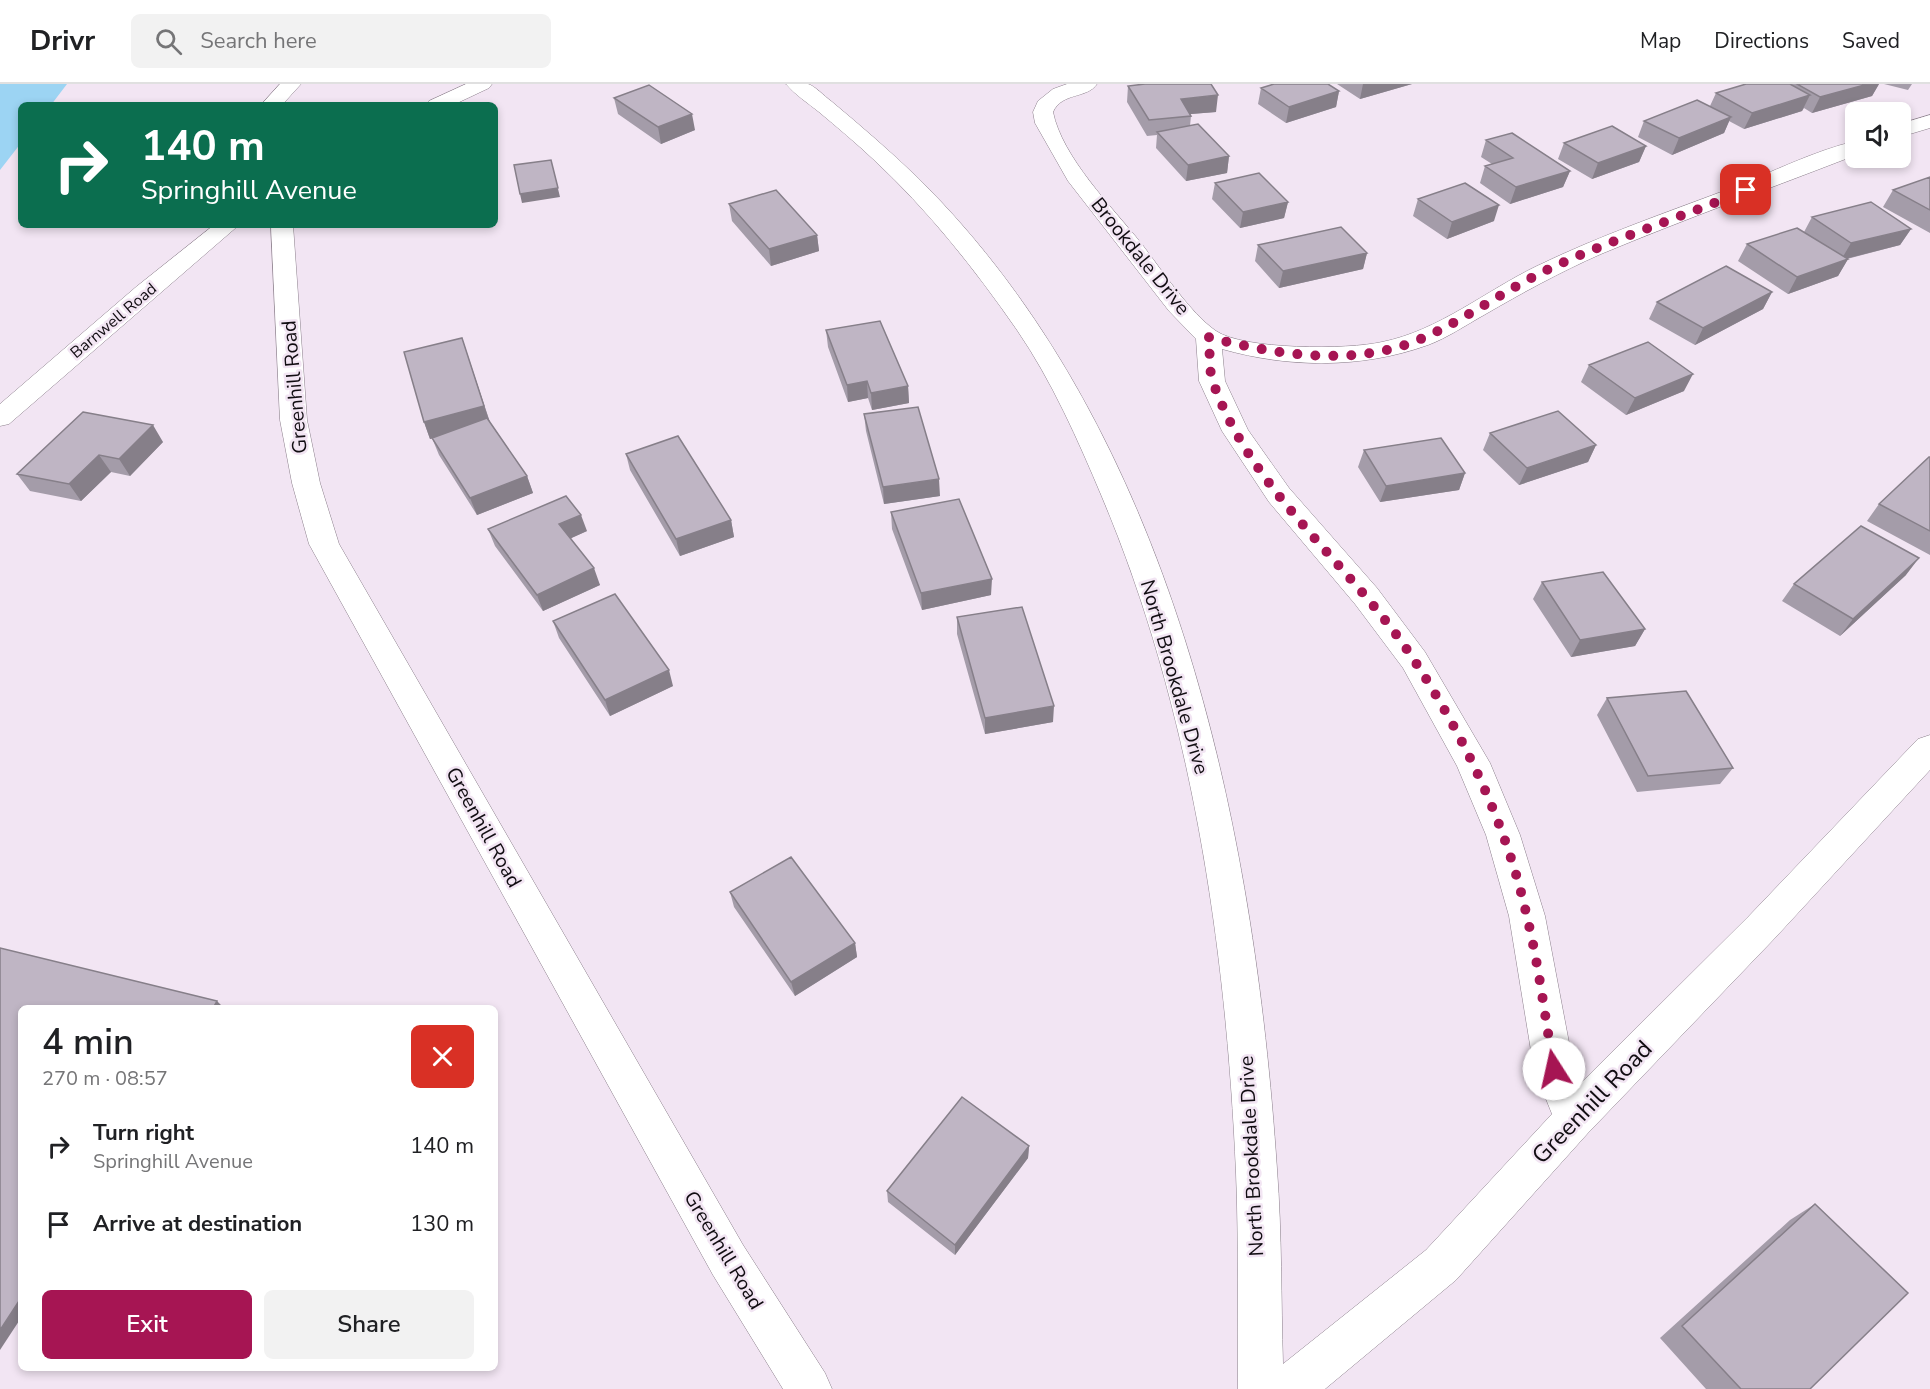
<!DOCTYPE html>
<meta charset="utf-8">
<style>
body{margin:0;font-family:"Nunito Sans",sans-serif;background:#f2f2f2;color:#202124;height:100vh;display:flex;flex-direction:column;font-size:22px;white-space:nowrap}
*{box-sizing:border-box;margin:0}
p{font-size:20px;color:#757577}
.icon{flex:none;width:33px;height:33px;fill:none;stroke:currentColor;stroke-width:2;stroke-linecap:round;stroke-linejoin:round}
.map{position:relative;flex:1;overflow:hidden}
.details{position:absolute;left:18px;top:921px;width:480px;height:366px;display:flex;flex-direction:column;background:#fff;border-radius:9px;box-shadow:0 3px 9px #0003}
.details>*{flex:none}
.banner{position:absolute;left:18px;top:18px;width:480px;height:126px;border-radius:9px;box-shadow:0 3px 9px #0003;background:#0b6e4f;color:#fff;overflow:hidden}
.tools{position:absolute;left:1845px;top:18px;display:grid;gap:12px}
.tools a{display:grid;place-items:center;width:66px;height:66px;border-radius:9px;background:#fff;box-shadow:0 3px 9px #0003;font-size:30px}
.pin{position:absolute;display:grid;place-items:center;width:51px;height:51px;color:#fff;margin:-26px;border-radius:12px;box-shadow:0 3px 9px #0006}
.me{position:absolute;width:66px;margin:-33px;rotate:350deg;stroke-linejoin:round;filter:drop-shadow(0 0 4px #0008)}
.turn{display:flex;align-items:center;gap:21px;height:126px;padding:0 24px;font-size:27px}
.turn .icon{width:78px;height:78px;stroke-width:2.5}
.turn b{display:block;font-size:42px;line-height:51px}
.round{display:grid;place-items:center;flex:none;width:63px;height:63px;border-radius:9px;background:#f2f2f2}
.headline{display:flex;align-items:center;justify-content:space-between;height:102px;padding:0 24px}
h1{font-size:36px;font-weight:600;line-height:45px}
.cta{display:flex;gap:12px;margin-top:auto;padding:12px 24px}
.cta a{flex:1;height:69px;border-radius:9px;background:#a61553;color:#fff;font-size:24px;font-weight:600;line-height:69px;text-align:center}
.cta a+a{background:#f2f2f2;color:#202124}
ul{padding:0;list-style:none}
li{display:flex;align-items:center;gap:18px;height:78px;padding:0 24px}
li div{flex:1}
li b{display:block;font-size:22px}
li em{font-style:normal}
header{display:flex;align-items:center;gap:36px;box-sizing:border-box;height:84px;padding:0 30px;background:#fff;border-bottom:2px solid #e0e0e0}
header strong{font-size:28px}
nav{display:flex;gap:33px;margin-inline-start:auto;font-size:21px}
.search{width:420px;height:54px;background:#f2f2f2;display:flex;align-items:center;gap:15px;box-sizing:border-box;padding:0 21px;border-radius:9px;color:#757577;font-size:22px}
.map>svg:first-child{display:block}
.water{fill:#9cd4f3}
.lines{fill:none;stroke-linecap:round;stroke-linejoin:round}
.minor-casing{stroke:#8b7f8b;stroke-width:1}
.minor{fill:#fff;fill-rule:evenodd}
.wall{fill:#a49ca9}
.shaded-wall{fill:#867f89}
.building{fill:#bfb5c4;stroke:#867f89;stroke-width:1.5}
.route{stroke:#a61553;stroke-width:10;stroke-dasharray:0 18}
.labels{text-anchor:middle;stroke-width:5;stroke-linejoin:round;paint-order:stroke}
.far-street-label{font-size:16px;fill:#110d12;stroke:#f2e5f3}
.street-label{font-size:20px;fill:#110d12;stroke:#f2e5f3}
.near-street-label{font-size:24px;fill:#110d12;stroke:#f2e5f3}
</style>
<header>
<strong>Drivr</strong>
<div class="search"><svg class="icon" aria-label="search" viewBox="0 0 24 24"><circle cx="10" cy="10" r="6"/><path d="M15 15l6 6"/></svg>Search here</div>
<nav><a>Map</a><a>Directions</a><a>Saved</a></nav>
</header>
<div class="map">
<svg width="1930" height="1305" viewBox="0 0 1930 1305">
<rect width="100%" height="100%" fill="#f2e5f3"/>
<path class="water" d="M0,0H67L51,21H21V59L0,86Z"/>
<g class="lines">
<g class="minor-casing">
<path id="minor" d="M280,0H301L282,21H261Z
M466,0H492L489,4L453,21H426L429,17Z
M786,0C792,0 802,0 808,0C815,2 824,12 831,17C861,42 890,67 918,94C1173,346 1254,740 1277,1085C1282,1150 1281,1215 1283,1280L1426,1166L1552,1030L1534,985L1509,832L1486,751L1457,682L1403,584L1355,520L1269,418L1222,347L1199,297L1196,255L1169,227L1068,97L1035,39L1033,28L1038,17L1053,5L1067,0H1097C1087,15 1062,8 1053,28C1062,73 1112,123 1141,159C1161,185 1190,229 1216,247C1244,266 1348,266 1382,258C1438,247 1487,206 1537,182C1599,152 1665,129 1729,105C1771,89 1813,67 1856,57V71C1771,104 1685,135 1601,170C1560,188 1522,209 1484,231C1466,241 1447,254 1428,261C1361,285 1289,284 1222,265L1225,297L1248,346L1289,404L1377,504L1425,568L1490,679L1520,751L1545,832L1574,985L1580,1000L1748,833L1918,655L1930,651V686L1774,855L1588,1049L1456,1196L1325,1305H1238C1237,1233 1239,1161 1236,1089C1226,860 1191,624 1102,413C1078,356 1052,297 1017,246C974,184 928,126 873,75C856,59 837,43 819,28C808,19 795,11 786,0Z
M1930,31V44L1900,53V40Z
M214,141H239L9,340L0,342V320L136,203Z
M271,141H293L307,336L320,399L339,460L743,1161L825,1289L832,1305H783L713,1191L309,460L292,399L280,336Z"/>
</g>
<use href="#minor" class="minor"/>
</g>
<path class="wall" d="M1337,0H1412L1360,15Z
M1746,0H1879L1872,12L1812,29L1804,24L1802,27L1744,45L1729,37L1724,49L1672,71L1638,53L1644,37L1710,22L1716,9Z
M1884,0H1912L1908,6Z
M1128,2L1216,28L1190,30L1191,32L1190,42L1229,72L1227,89L1186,97L1156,64L1157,51L1147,52L1127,18Z
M1261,4L1339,7L1336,23L1286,39L1258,20Z
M614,14L695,46L661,60L618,30Z
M1486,56L1570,87L1563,103L1510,120L1480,99L1485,82L1492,80L1481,73Z
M1564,59L1646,62L1639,78L1592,95L1558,75Z
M1930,93V149L1883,123L1893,106Z
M1215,99L1288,118L1284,134L1240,144L1212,115Z
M1418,115L1494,137L1447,155L1413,132Z
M729,120L817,151L819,167L771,182L732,137Z
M1812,133L1911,145L1900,161L1847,175H1848L1838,192L1788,210L1738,177L1747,160L1804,148Z
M1258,161L1367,169L1363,185L1279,204L1255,177Z
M1772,208L1763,225L1695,261L1649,235L1657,218Z
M826,246L908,302L909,319L872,326L868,314L848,318L828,263Z
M462,254L490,338L527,392L533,409L477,431L439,371L432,354H433L430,355L424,338Z
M1589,281L1684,307L1626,331L1581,298Z
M83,328L163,358L130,392L111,388L81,417L30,407L17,390Z
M864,330L940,412L884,420L866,347Z
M1490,349L1596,361L1588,378L1519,401L1483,366Z
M1364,366L1465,389L1459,406L1380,418L1358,383Z
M626,370L731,436L734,453L680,472L630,386Z
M1930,373V471L1867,437L1879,420Z
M891,428L991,511L922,526L892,445Z
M488,445L587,447L571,454L600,501L543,527L495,462Z
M1906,491L1840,552L1782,517L1794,500Z
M1542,498L1645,545L1635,562L1571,573L1533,515Z
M957,533L1053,638L985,650L957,550Z
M553,537L673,602L610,632L559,554Z
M1607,614L1733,684L1720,700L1637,708L1597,631Z
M730,808L855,859L857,873L795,912L734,823Z
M1029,1062L1028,1074L955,1171L888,1118L887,1107Z
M1815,1120L1810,1305H1706L1660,1254L1790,1136Z"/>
<path class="shaded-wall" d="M1363,0H1412L1360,15Z
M1868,0H1879L1872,12L1812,29L1820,13Z
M1339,7L1336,23L1286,39L1289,23Z
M1218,11L1216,28L1179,31L1181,15Z
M1810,11L1802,27L1744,45L1752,29Z
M692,30L695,46L661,60L658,43Z
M1731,33L1724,49L1672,71L1679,54Z
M1646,62L1639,78L1592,95L1598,79Z
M1229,72L1227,89L1186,97L1188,81Z
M551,76L560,113L522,119L520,110Z
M1570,87L1563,103L1510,120L1516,103Z
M1288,118L1284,134L1240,144L1243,128Z
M1499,121L1494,137L1447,155L1452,138Z
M1911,145L1900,161L1841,176L1851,159Z
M817,151L819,167L771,182L769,165Z
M1367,169L1363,185L1279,204L1283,187Z
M1848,175L1838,192L1788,210L1797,193Z
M1772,208L1763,225L1695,261L1703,244Z
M462,254L490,339L430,355L424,338Z
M1693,290L1684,307L1626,331L1635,314Z
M867,297L868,314L848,318L847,301Z
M908,302L909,319L872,326L871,309Z
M153,341L163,358L130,392L119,375Z
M1596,361L1588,378L1519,401L1527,384Z
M99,371L111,388L81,417L69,400Z
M1465,389L1459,406L1380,418L1386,402Z
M527,392L533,409L477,431L470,414Z
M939,395L940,412L884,420L883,403Z
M581,431L587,447L565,457L559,440Z
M731,436L734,453L680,472L676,455Z
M1919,474L1906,491L1840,552L1853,535Z
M594,484L600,501L543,527L537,511Z
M992,495L991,511L922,526L921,509Z
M1645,545L1635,562L1571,573L1580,556Z
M669,586L673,602L610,632L605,616Z
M1054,622L1053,638L985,650V634Z
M855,859L857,873L795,912L791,898Z
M217,917L224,924H213Z
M1029,1062L1028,1074L955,1171V1161Z
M21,1214V1234L0,1266V1246Z"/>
<path class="building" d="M1145,0H1211L1218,11L1181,15L1191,32L1149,36L1128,2Z
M1274,0H1328L1339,7L1289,23L1261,4Z
M1746,0H1790L1810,11L1752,29L1716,9Z
M1797,0H1868L1820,13Z
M649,1L692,30L658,43L614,14Z
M1697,16L1731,33L1679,54L1644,37Z
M1198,40L1229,72L1188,81L1157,48Z
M1612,42L1646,62L1598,79L1564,59Z
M1512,49L1570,87L1516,103L1485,82L1513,74L1486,56Z
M551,76L558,104L520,110L514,81Z
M1259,89L1288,118L1243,128L1215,99Z
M1930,93V126L1893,106Z
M1465,99L1499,121L1452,138L1418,115Z
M776,106L817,151L769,165L729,120Z
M1871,118L1911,145L1851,159L1812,133Z
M1341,143L1367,169L1283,187L1258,161Z
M1797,144L1848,175L1797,193L1747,160Z
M1726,182L1772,208L1703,244L1657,218Z
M880,237L908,302L871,309L867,297L847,301L826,246Z
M462,254L484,322L424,338L404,268Z
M1648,258L1693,290L1635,314L1589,281Z
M918,323L939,395L883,403L864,330Z
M1558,327L1596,361L1527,384L1490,349Z
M83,328L153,341L119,375L99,371L69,400L17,390Z
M487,334L527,392L470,414L432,354Z
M678,352L731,436L676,455L626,370Z
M1441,354L1465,389L1386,402L1364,366Z
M1929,373H1930V447L1879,420Z
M566,412L581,431L559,440L594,484L537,511L488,445Z
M959,415L992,495L921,509L891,428Z
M1861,442L1919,474L1853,535L1794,500Z
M1603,488L1645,545L1580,556L1542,498Z
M615,510L669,586L605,616L553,537Z
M1022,523L1054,622L985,634L957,533Z
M1686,607L1733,684L1648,692L1607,614Z
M791,773L855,859L791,898L730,808Z
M0,864L217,917L213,924H21V1214L0,1246Z
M962,1013L1029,1062L955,1161L887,1107Z
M1815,1120L1908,1209L1810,1305H1741L1682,1242Z"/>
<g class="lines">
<path class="route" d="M1554,985C1545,934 1539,882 1527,833C1507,742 1465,654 1414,576C1352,481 1251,408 1213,298C1208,284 1211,268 1208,253C1276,271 1357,284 1423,254C1466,235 1505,206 1547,186C1612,155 1680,134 1746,106"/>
</g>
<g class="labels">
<g class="far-street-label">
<text transform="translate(113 236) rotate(-40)" y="6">Barnwell Road</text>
</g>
<g class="street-label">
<text transform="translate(1141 172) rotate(51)" y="7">Brookdale Drive</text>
<text transform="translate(294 303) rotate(-95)" y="7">Greenhill Road</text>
<text transform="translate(1175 593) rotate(74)" y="7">North Brookdale Drive</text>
<text transform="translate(484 743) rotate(61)" y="7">Greenhill Road</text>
<text transform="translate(1251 1072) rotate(-93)" y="7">North Brookdale Drive</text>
<text transform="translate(724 1166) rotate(59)" y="7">Greenhill Road</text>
</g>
<g class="near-street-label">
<text transform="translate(1592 1018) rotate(-46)" y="8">Greenhill Road</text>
</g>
</g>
</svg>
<div class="tools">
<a><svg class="icon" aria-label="sound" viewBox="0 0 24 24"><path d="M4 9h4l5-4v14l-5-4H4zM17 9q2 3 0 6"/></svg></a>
</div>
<div class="pin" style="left:1746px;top:106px;background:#d93025"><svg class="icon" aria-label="arrive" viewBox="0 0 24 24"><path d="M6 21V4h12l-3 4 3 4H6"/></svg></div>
<svg class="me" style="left:1554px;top:985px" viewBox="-20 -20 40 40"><circle r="19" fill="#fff"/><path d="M0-13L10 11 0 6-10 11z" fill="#a61553"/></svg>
<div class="banner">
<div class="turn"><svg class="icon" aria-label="right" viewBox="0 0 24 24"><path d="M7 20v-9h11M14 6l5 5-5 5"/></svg><div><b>140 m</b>Springhill Avenue</div></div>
</div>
<section class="details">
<div class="headline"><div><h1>4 min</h1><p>270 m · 08:57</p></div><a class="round" style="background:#d93025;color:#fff"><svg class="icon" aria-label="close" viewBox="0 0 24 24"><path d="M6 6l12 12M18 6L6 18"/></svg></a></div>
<ul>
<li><svg class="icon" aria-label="right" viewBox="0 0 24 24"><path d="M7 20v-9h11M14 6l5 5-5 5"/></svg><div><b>Turn right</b><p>Springhill Avenue</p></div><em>140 m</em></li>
<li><svg class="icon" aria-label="arrive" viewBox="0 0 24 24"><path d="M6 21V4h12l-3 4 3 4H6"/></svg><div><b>Arrive at destination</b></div><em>130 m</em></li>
</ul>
<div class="cta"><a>Exit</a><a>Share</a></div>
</section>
</div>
